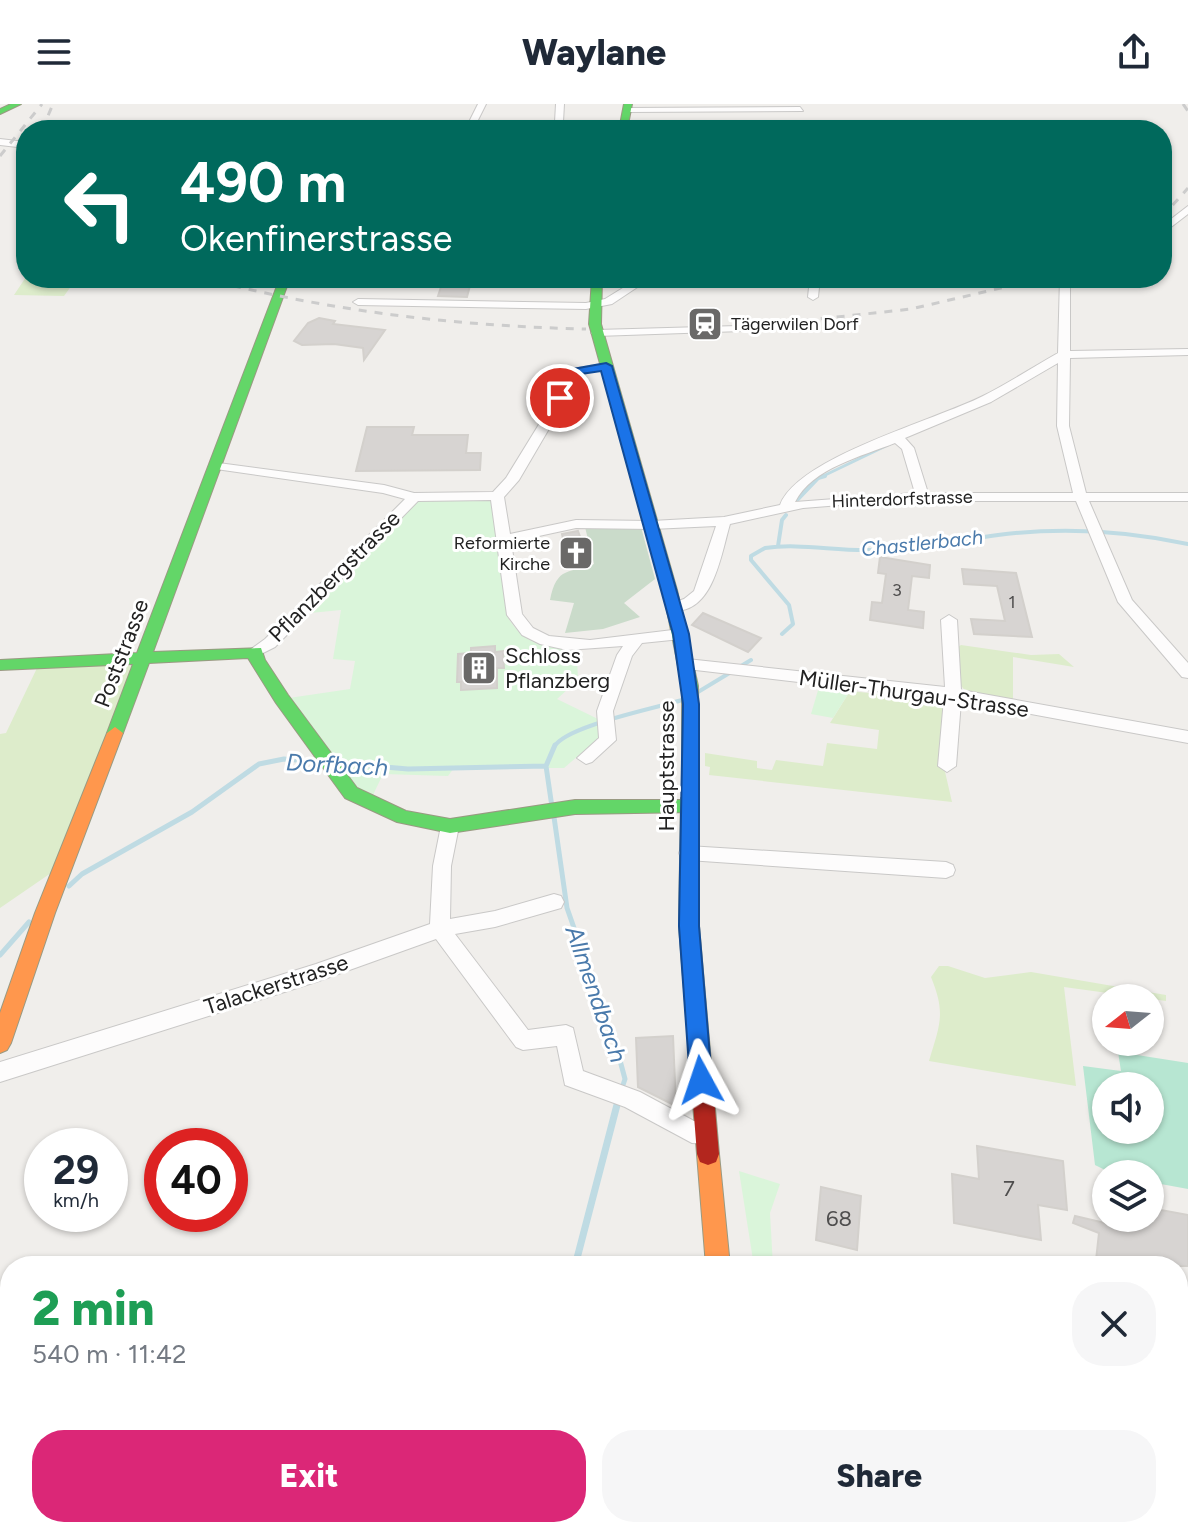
<!DOCTYPE html>
<meta charset="utf-8">
<style>
body{margin:0;font-family:Figtree,sans-serif;background:#f6f6f7;color:#1f2937;height:100vh;display:flex;flex-direction:column;font-size:30px;white-space:nowrap}
*{box-sizing:border-box;margin:0}
p{font-size:26px;color:#747a83}
.icon{flex:none;width:44px;height:44px;fill:none;stroke:currentColor;stroke-width:2;stroke-linecap:round;stroke-linejoin:round}
.map{position:relative;flex:1;overflow:hidden}
.side{position:absolute;left:0px;top:1152px;width:1188px;height:282px;display:flex;flex-direction:column;background:#fff;border-radius:32px 32px 0 0;box-shadow:0 2px 6px #0004}
.side>*{flex:none}
.hud{position:absolute;left:16px;top:16px;width:1156px;height:168px;border-radius:32px;box-shadow:0 2px 6px #0004;background:#00695c;color:#fff;overflow:hidden}
.needle{width:52px;rotate:253deg}
.tools{position:absolute;left:1092px;top:880px;display:grid;gap:16px}
.tools a{display:grid;place-items:center;width:72px;height:72px;border-radius:50%;background:#fff;box-shadow:0 2px 6px #0004;font-size:40px}
.speed{position:absolute;left:24px;top:1024px;display:flex;gap:16px;font-size:40px;font-weight:700;text-align:center}
.speed>*{display:grid;place-content:center;width:104px;height:104px;border-radius:50%;background:#fff;box-shadow:0 2px 6px #0004;line-height:1}
.speed small{font-size:20px;font-weight:400}
.speed .limit{border:12px solid #d22;background:#fff;color:#111}
.pin{position:absolute;display:grid;place-items:center;width:68px;height:68px;color:#fff;margin:-34px;border:4px solid #fff;border-radius:50%;box-shadow:0 2px 8px #0007}
.me{position:absolute;width:88px;margin:-44px;rotate:355deg;stroke-linejoin:round;filter:drop-shadow(0 0 6px #0008)}
.turn{display:flex;align-items:center;gap:28px;height:168px;padding:0 32px;font-size:36px}
.turn .icon{width:104px;height:104px;stroke-width:2.5}
.turn b{display:block;font-size:56px;line-height:68px}
.round{display:grid;place-items:center;flex:none;width:84px;height:84px;border-radius:32px;background:#f6f6f7}
.summary{display:flex;align-items:center;justify-content:space-between;height:136px;padding:0 32px}
h1{font-size:48px;font-weight:800;line-height:60px;color:#1e9e55}
.cta{display:flex;gap:16px;margin-top:auto;padding:16px 32px}
.cta a{flex:1;height:92px;border-radius:32px;background:#db2777;color:#fff;font-size:32px;font-weight:800;line-height:92px;text-align:center}
.cta a+a{background:#f6f6f7;color:#1f2937}
header{display:flex;justify-content:space-between;align-items:center;height:104px;padding:0 32px;background:#fff;font-size:36px;font-weight:800}
.map>svg:first-child{display:block}
.grass{fill:#ddeccb}
.cemetery{fill:#cadbca}
.park{fill:#daf5da}
.pitch{fill:#b7e6d2;fill-rule:evenodd}
.lines{fill:none;stroke-linecap:round;stroke-linejoin:round}
.stream-far3{stroke:#bfdbe3;stroke-width:3}
.stream-far2{stroke:#bfdbe3;stroke-width:4}
.stream-far1{stroke:#bfdbe3;stroke-width:5}
.stream{stroke:#bfdbe3;stroke-width:7}
.building{fill:#d7d4d2;stroke:#d3d0cc;stroke-width:2}
.street-casing{stroke:#c9c8c7;stroke-width:2}
.fast-casing{stroke:#999a82;stroke-width:2}
.slow-casing{stroke:#999a82;stroke-width:2}
.jam-casing{stroke:#999a82;stroke-width:2}
.street{fill:#fdfcfc;fill-rule:evenodd}
.fast{fill:#63d668;fill-rule:evenodd}
.slow{fill:#ff974d;fill-rule:evenodd}
.jam{fill:#b3261e;fill-rule:evenodd}
.rail{stroke:#ccc;stroke-width:3;stroke-dasharray:8 8;stroke-linecap:butt}
.route{fill:#1a73e8;stroke:#114b97;stroke-width:2}
.labels{text-anchor:middle;stroke-width:6;stroke-linejoin:round;paint-order:stroke}
.far-poi-label{font-size:18px;fill:#222;stroke:#fff;text-anchor:start}
.far-street-label{font-size:18px;fill:#222;stroke:#fff}
.number-label{font-size:18px;fill:#4f4e4e}
.far-water-label{font-size:20px;font-style:italic;fill:#4a7aab;stroke:#fff}
.street-label{font-size:22px;fill:#222;stroke:#fff}
.poi-label{font-size:22px;fill:#222;stroke:#fff;text-anchor:start}
.near-number-label{font-size:22px;fill:#4f4e4e}
.water-label{font-size:24px;font-style:italic;fill:#4a7aab;stroke:#fff}
</style>
<header><svg class="icon" aria-label="menu" viewBox="0 0 24 24"><path d="M4 6h16M4 12h16M4 18h16"/></svg>Waylane<svg class="icon" aria-label="share" viewBox="0 0 24 24"><path d="M12 15V3M7 8l5-5 5 5M5 13v7h14v-7"/></svg></header>
<div class="map">
<svg width="1188" height="1433" viewBox="0 0 1188 1433">
<rect width="100%" height="100%" fill="#f0eeeb"/>
<path class="grass" d="M26,173V174H77L64,192L14,191Z
M961,541L1031,551L1059,550L1074,563L1013,553V596L966,588L959,579L958,543Z
M117,559L135,563L51,769L0,804V630L6,629L37,564Z
M850,587L946,597L943,659L952,698L709,671L710,663L705,662V649L757,657V664L772,666L776,656L823,662L827,639L877,645L879,626L830,619Z
M939,862H948L985,874L1031,868L1166,891V897L1064,883L1076,982L929,957C940,920 946,910 931,873Z"/>
<path class="cemetery" d="M585,423H641L655,475L624,499L640,513L603,525L565,529L574,499L550,496C557,461 570,470 594,460Z"/>
<path class="park" d="M497,392L507,512C523,539 542,543 573,546L577,554L578,576L557,595L598,615L599,634L564,664H454L448,672L383,670L373,691L351,689L282,595L350,585L355,557L333,555L341,506L300,510L414,393Z
M819,583L850,587L833,614L811,610Z
M739,1067L780,1080L770,1109L773,1162H760L753,1156Z"/>
<path class="pitch" d="M1118,948L1188,959V1085L1150,1078V1070H1113L1095,1061L1083,962L1121,967ZM1106,982H1150V1026H1106Z"/>
<g class="lines">
<path class="stream-far3" d="M819,374L892,339"/>
<path class="stream-far2" d="M797,396L818,374L825,372
M778,442L782,416L786,411
M782,530L793,520L789,501L751,456V452L765,444C799,439 835,447 870,446C913,445 955,437 998,431C1060,423 1127,427 1188,440
M698,588L751,556
M554,643C565,622 657,604 682,596"/>
<path class="stream-far1" d="M339,659L408,665L546,662
M546,662L552,703
M546,662L555,641
M554,713L567,804L618,949L625,975L621,987
M69,782L82,770L192,708L259,660L284,655L321,658
M0,851L29,818"/>
<path class="stream" d="M575,1162L618,997"/>
</g>
<path class="building" d="M444,174H472L467,193L438,192Z
M319,214L335,217L333,220L385,226L364,256L363,244L334,240L302,241L294,237L308,219Z
M367,323H414L412,331H468L466,349H481L480,366L356,367Z
M578,427L589,458L568,460L562,430Z
M880,453L930,461L929,474L912,472L908,506L924,508L923,524L870,516L872,498L882,499L886,470L878,469Z
M962,465L1016,469L1032,533L974,530L971,515L1005,517L997,482L964,480Z
M703,509L761,534L748,548L692,521Z
M495,542V548L503,547L504,564H497V584L461,586V578H457L458,550L471,549V544Z
M673,932L676,1002L638,983L636,934Z
M977,1042L1063,1057L1067,1106L1038,1101L1041,1136L954,1119L952,1070L979,1075Z
M821,1083L861,1092L857,1146L816,1136Z
M1150,1104L1188,1111V1162H1111L1096,1156L1099,1129L1073,1119L1075,1112L1109,1120V1114H1150Z"/>
<g class="lines">
<g class="street-casing">
<path id="street" d="M478,0H486L473,26H465Z
M556,0H564L563,18L566,26H558L555,18Z
M800,3L803,7L627,8L623,6L627,4Z
M744,20L757,24L758,26L741,24Z
M0,35L26,38V44L0,41Z
M1188,102V110L1162,130V122Z
M639,174H651L612,200L586,205L358,201L353,198L358,195L586,199L605,195Z
M810,174H820L818,193L813,196L808,193Z
M1060,174H1093L1088,177H1070V247L1188,245V251L1070,254L1069,322L1086,389H1188V397H1089L1132,496L1188,559V574L1182,573L1118,498L1076,397H891L803,404L730,420C721,450 713,514 669,506V500L684,495L694,487L716,422L652,425L576,424L511,438L522,510L533,524L549,532L590,536L681,525L689,530L681,535L642,539L632,552L613,607L616,636L592,658L586,660L577,654L599,634L597,607L617,551L623,542L567,546L540,540L522,531L507,511L491,396L418,397L275,543L255,553L247,548L265,535L405,395L383,389L216,365L211,364V358L384,381L414,389L493,388L506,374L573,265L606,259L610,260V264L581,270L519,376L504,393L510,430L576,416L652,417L724,413L780,401C798,353 936,316 983,292C1009,279 1033,263 1058,249ZM1058,259L1057,322L1073,389H928L914,344L905,334L991,298ZM895,339L902,345L915,389L795,398C812,364 863,352 895,339Z
M772,221L774,223L768,226L597,232L591,229L597,226Z
M949,511L957,516L961,586L1188,627V639L961,597L956,662L947,668L938,662L944,595L687,565L679,560L687,555L945,583L941,516Z
M450,715L456,717L459,722L451,762L450,815L495,807L554,790L561,792L564,798L561,804L554,806L495,823L455,830L528,926L566,921L573,924L583,967L640,988L694,1017L714,1021L717,1029L714,1037L706,1040L692,1039L625,1003L565,981L557,942L523,946L516,943L436,835L316,878L0,978V958L316,860L430,820L433,762L441,722L444,717Z
M688,742L946,758L953,761L955,766L953,771L946,774L688,756L681,754L679,749L681,744Z
M10,1267V1293L0,1294V1268Z"/>
</g>
<g class="fast-casing">
<path id="fast" d="M11,0H21L0,10V5Z
M624,0H632L627,26H619Z
M280,174H290L153,548L261,544L265,556L288,591L357,684L406,707L450,715L575,696H682V582L663,486L589,220L592,174H602L601,220L677,486L698,582L699,694L695,708L575,710L450,729L397,718L345,694L276,599L248,554L149,559L123,629L115,635L107,629L133,560L0,566V556L137,549Z
M1178,1363H1188V1391H1178Z"/>
</g>
<g class="slow-casing">
<path id="slow" d="M115,623L123,629L55,809L11,939L7,946L0,949V909L35,809L107,629Z
M708,1039L716,1042L719,1050L730,1162H706L697,1050L700,1042Z
M729,1424H757L758,1433H730Z"/>
</g>
<g class="jam-casing">
<path id="jam" d="M690,687L699,694V822L719,1050L716,1058L708,1061L700,1058L697,1050L679,822L681,694Z"/>
</g>
<use href="#street" class="street"/>
<use href="#fast" class="fast"/>
<use href="#slow" class="slow"/>
<use href="#jam" class="jam"/>
<path class="rail" d="M1183,0L1188,7
M42,26L53,0
M0,52L42,0
M1162,113L1188,84
M202,174C329,207 455,222 586,225
M773,220L911,205L1044,174"/>
</g>
<path class="route" d="M606,259L612,262L689,530L699,600V822L712,976L709,984L701,987L693,984L690,976L679,822L683,600L673,530L601,267L581,270L564,296L553,294L573,265Z"/>
<defs>
<g id="station-square" transform="scale(1.8)"><rect x="-9" y="-9" width="18" height="18" rx="4" fill="#6a6968" stroke="#fff"/><path d="M-3-6H3Q5-6 5-4V2Q5 4 3 4L4.5 6H3L1.5 4h-3L-3 6H-4.5L-3 4Q-5 4-5 2V-4Q-5-6-3-6ZM-3.5-4v3h7v-3ZM-3.5 1v1.5H-2V1ZM2 1v1.5H3.5V1Z" fill="#fff"/></g>
<g id="church-square" transform="scale(1.8)"><rect x="-9" y="-9" width="18" height="18" rx="4" fill="#6a6968" stroke="#fff"/><path d="M-1.2-6h2.4v3.5h3.3v2.4h-3.3V6h-2.4V-.1h-3.3v-2.4h3.3Z" fill="#fff"/></g>
<g id="building-square" transform="scale(1.8)"><rect x="-9" y="-9" width="18" height="18" rx="4" fill="#6a6968" stroke="#fff"/><path d="M-4-6H4V6H1V3H-1V6H-4ZM-2.5-4.3h1.7v1.8h-1.7ZM.8-4.3h1.7v1.8H.8ZM-2.5-1h1.7V.8h-1.7ZM.8-1h1.7V.8H.8Z" fill="#fff"/></g>
</defs>
<g fill-rule="evenodd">
<use href="#station-square" x="705" y="220"/>
<use href="#church-square" x="576" y="449"/>
<use href="#building-square" x="479" y="564"/>
</g>
<g class="labels">
<g class="far-poi-label">
<text x="731" y="226">Tägerwilen Dorf</text>
<text x="550" y="445" text-anchor="end">Reformierte<tspan x="550" dy="21">Kirche</tspan></text>
</g>
<g class="far-street-label">
<text transform="translate(902 395) rotate(-2)" y="6">Hinterdorfstrasse</text>
</g>
<g class="number-label">
<text x="897" y="492">3</text>
<text x="1012" y="504">1</text>
</g>
<g class="far-water-label">
<text transform="translate(922 439) rotate(-6)" y="7">Chastlerbach</text>
</g>
<g class="street-label">
<text transform="translate(334 472) rotate(-45)" y="8">Pflanzbergstrasse</text>
<text transform="translate(121 549) rotate(-69)" y="8">Poststrasse</text>
<text transform="translate(914 589) rotate(8)" y="8">Müller-Thurgau-Strasse</text>
<text transform="translate(666 662) rotate(-90)" y="8">Hauptstrasse</text>
<text transform="translate(276 880) rotate(-18)" y="8">Talackerstrasse</text>
</g>
<g class="poi-label">
<text x="505" y="559">Schloss<tspan x="505" dy="25">Pflanzberg</tspan></text>
</g>
<g class="near-number-label">
<text x="1009" y="1092">7</text>
<text x="839" y="1122">68</text>
</g>
<g class="water-label">
<text transform="translate(337 661) rotate(3)" y="8">Dorfbach</text>
<text transform="translate(596 890) rotate(71)" y="8">Allmendbach</text>
</g>
</g>
</svg>
<div class="tools">
<a><svg class="needle" viewBox="-14 -14 28 28"><path d="M0-13l5 13h-10z" fill="#e53935"/><path d="M0 13l5-13h-10z" fill="#747a83"/></svg></a>
<a><svg class="icon" aria-label="sound" viewBox="0 0 24 24"><path d="M4 9h4l5-4v14l-5-4H4zM17 9q2 3 0 6"/></svg></a>
<a><svg class="icon" aria-label="layers" viewBox="0 0 24 24"><path d="M12 4l9 5-9 5-9-5zM3 14l9 5 9-5"/></svg></a>
</div>
<div class="speed"><div>29<small>km/h</small></div><div class="limit">40</div></div>
<div class="pin" style="left:560px;top:294px;background:#d93025"><svg class="icon" aria-label="arrive" viewBox="0 0 24 24"><path d="M6 21V4h12l-3 4 3 4H6"/></svg></div>
<svg class="me" style="left:701px;top:976px" viewBox="-20 -20 40 40"><path d="M0-17L14 15 0 8-14 15z" fill="#1a73e8" stroke="#fff" stroke-width="4"/></svg>
<div class="hud">
<div class="turn"><svg class="icon" aria-label="left" viewBox="0 0 24 24"><path d="M17 20v-9H6M10 6l-5 5 5 5"/></svg><div><b>490 m</b>Okenfinerstrasse</div></div>
</div>
<section class="side">
<div class="summary"><div><h1>2 min</h1><p>540 m · 11:42</p></div><a class="round"><svg class="icon" aria-label="close" viewBox="0 0 24 24"><path d="M6 6l12 12M18 6L6 18"/></svg></a></div>
<div class="cta"><a>Exit</a><a>Share</a></div>
</section>
</div>
